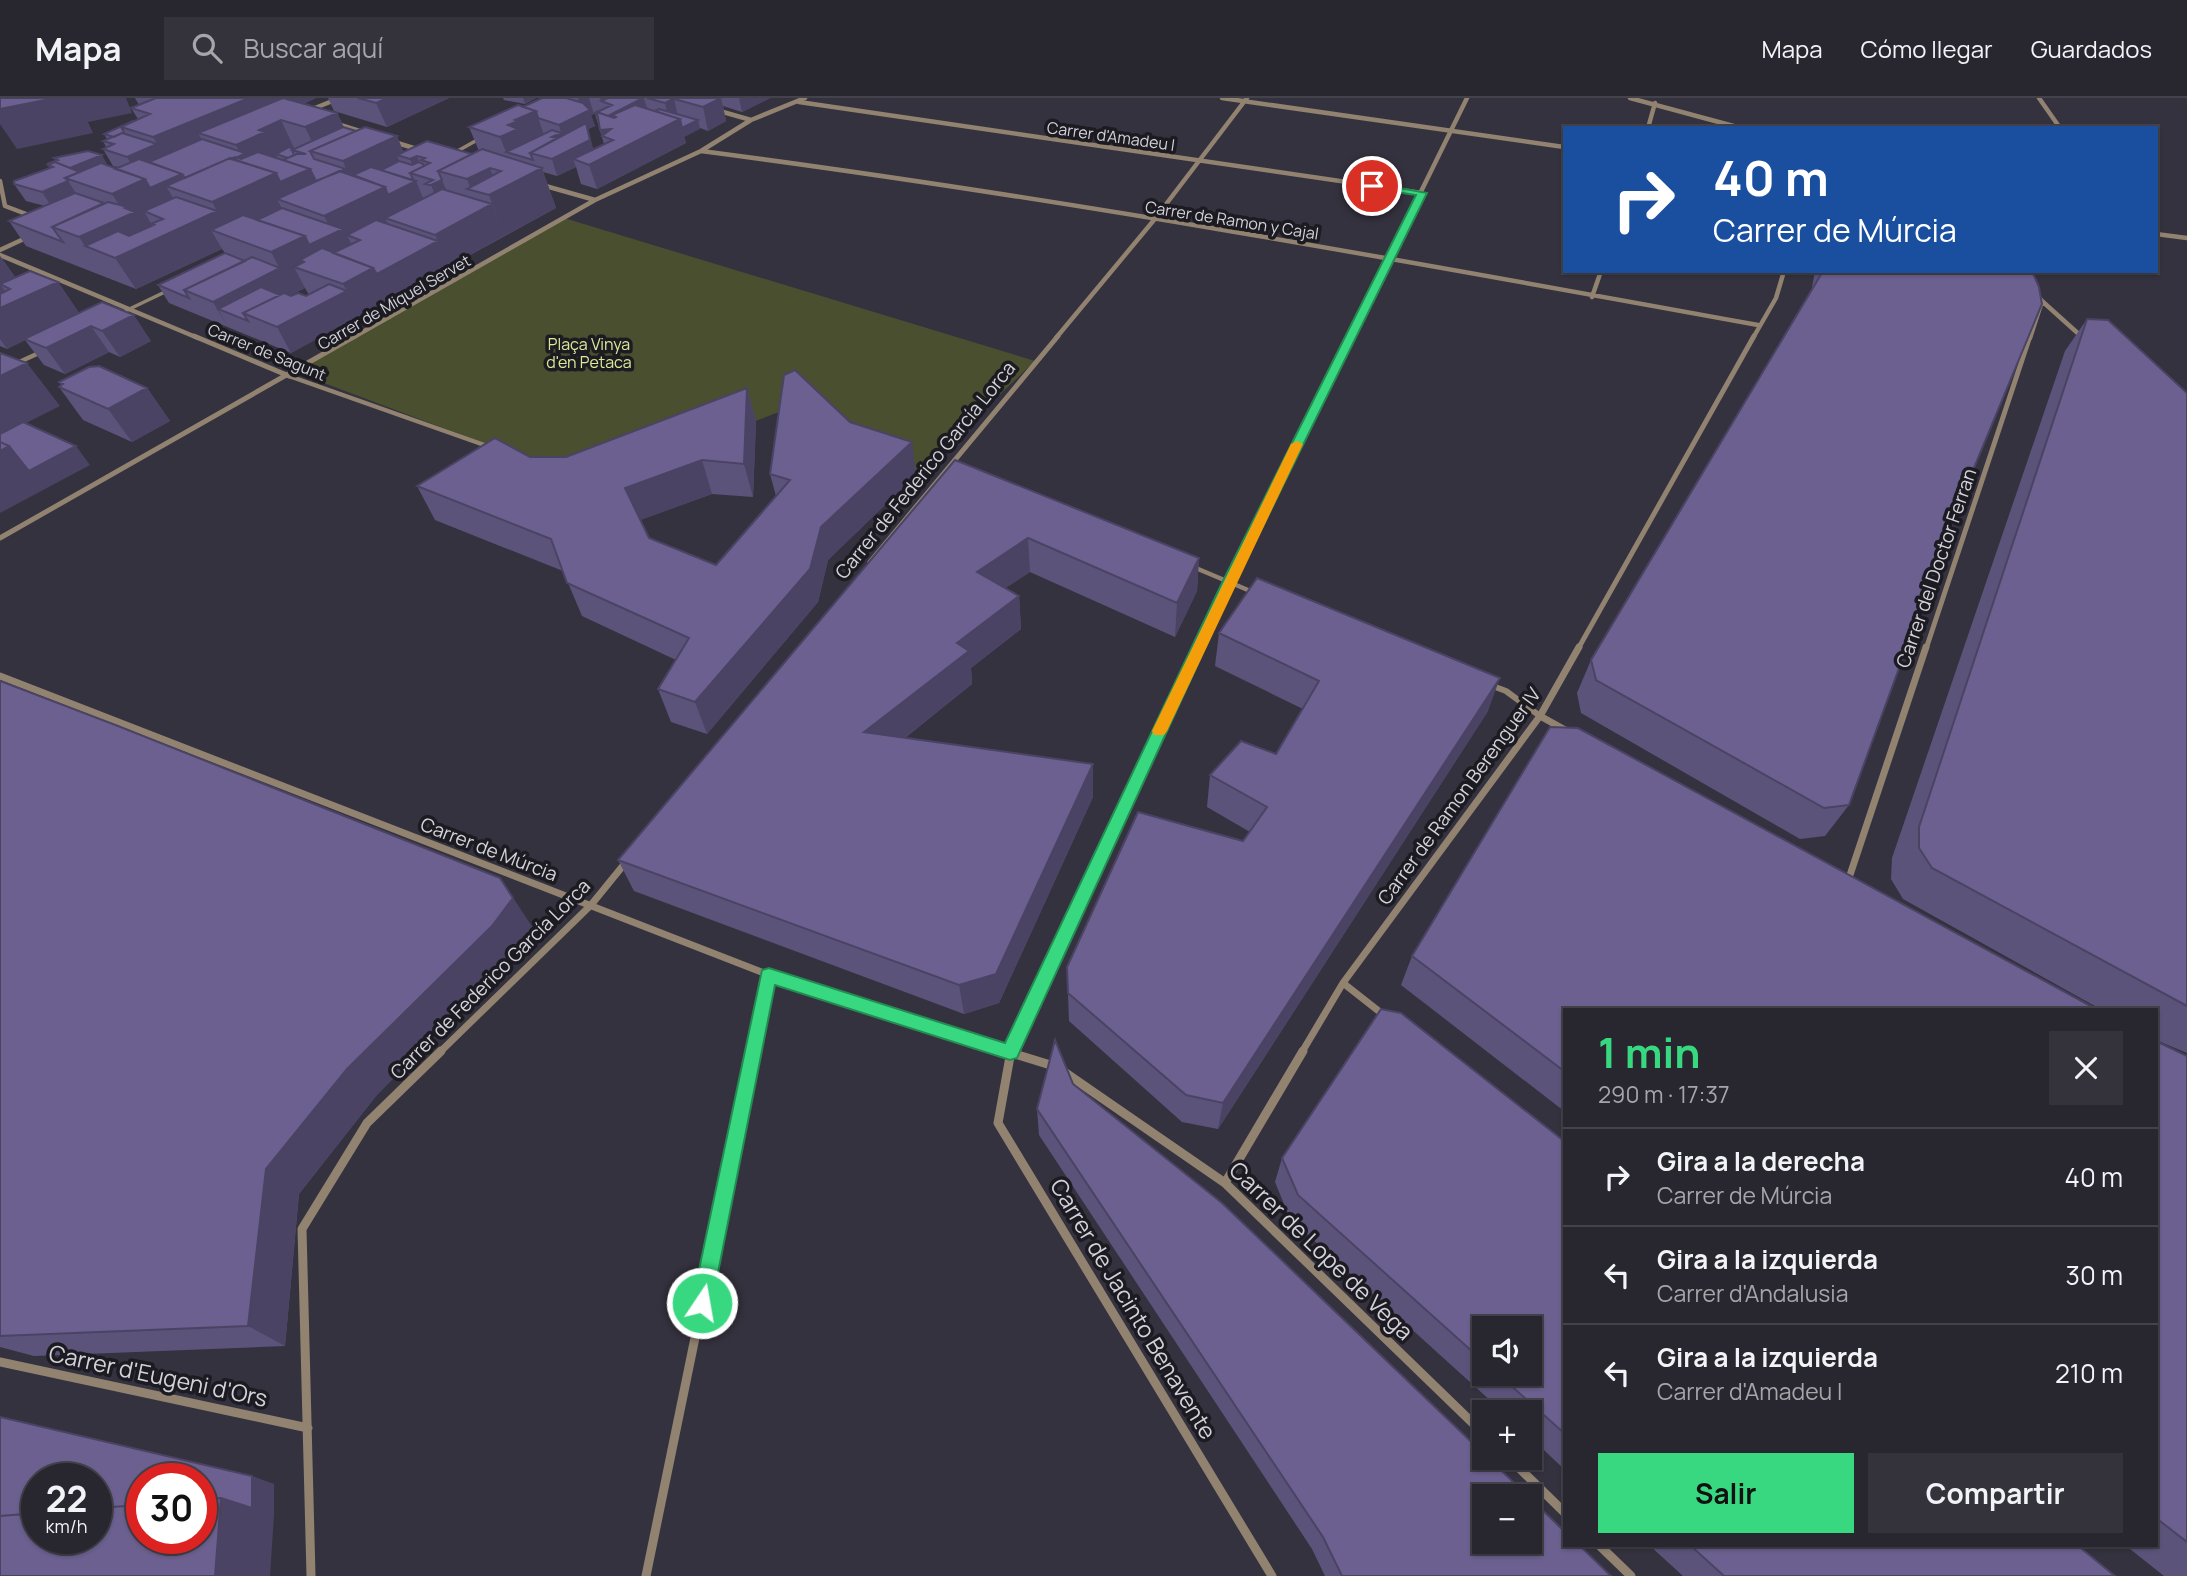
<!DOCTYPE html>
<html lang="es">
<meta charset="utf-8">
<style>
body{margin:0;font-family:Manrope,sans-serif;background:#34323b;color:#f1f3f6;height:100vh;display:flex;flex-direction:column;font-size:26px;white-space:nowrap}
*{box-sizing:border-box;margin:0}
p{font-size:23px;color:#a5a5aa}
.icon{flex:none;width:38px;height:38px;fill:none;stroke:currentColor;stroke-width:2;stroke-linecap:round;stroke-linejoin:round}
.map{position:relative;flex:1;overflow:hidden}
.side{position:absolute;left:1563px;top:910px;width:595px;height:539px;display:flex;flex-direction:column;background:#28262f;border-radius:0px;box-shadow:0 2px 5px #0004,0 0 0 2px #44434b}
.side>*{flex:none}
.top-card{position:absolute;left:1563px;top:28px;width:595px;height:147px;border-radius:0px;box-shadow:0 2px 5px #0004,0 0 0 2px #44434b;background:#1a4fa0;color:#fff;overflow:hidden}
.buttons{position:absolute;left:1472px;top:1218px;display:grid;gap:14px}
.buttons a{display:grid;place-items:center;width:70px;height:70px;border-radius:0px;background:#28262f;box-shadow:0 2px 5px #0004,0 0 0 2px #44434b;font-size:35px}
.speed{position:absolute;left:21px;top:1365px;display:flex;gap:14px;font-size:35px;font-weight:700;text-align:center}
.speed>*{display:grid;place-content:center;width:91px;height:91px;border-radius:50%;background:#28262f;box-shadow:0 2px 5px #0004,0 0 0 2px #44434b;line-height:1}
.speed small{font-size:18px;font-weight:400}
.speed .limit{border:10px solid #d22;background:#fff;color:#111}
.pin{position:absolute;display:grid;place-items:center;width:60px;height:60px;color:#fff;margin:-30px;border:4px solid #fff;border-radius:50%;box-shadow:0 2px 7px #0007}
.me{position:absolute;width:77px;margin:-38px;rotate:12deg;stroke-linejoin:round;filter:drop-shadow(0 0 5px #0008)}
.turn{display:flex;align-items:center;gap:24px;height:147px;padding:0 35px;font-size:32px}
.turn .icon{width:91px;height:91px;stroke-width:2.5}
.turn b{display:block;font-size:49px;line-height:60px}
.round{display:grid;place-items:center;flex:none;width:74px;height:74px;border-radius:0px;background:#34323b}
.summary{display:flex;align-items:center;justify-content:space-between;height:119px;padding:0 35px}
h1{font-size:42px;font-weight:700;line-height:52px;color:#38d880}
.button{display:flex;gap:14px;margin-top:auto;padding:14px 35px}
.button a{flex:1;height:80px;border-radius:0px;background:#38d880;color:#111;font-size:28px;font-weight:700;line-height:80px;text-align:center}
.button a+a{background:#34323b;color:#f1f3f6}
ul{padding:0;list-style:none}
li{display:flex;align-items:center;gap:21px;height:98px;padding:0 35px;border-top:2px solid #44434b}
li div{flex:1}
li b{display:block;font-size:26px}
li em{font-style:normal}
header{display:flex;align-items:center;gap:42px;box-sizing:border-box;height:98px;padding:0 35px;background:#28262f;border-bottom:2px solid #44434b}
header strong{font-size:33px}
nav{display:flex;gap:38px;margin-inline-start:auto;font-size:24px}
.search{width:490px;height:63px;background:#34323b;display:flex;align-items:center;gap:18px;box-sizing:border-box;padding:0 24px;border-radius:0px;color:#a5a5aa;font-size:26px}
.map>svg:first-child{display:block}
.green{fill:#4a4f30}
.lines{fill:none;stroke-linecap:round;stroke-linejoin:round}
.service-far1{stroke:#918370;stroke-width:3.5}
.service{stroke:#918370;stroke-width:4.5}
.pedestrian-far1{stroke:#918370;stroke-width:4.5}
.pedestrian{stroke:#918370;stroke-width:6}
.minor-far3{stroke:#918370;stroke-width:4.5}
.minor-far2{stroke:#918370;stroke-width:5}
.minor-far1{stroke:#918370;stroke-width:7}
.minor{stroke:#918370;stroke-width:9}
.wall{fill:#5c537b;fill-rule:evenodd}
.shaded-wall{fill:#4b4364}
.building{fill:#6b608f;stroke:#4b4364;stroke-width:2}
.route{fill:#38d880;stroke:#248c53;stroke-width:2}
.slow{fill:#f59e0b}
.labels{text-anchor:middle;stroke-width:7;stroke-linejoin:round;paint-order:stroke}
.far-street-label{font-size:16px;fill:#d3d2da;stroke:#1c1b21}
.far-park-label{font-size:16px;fill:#dae897;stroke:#1c1b21}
.street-label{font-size:19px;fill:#d3d2da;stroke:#1c1b21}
.near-street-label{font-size:23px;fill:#d3d2da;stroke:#1c1b21}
</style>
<header>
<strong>Mapa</strong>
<div class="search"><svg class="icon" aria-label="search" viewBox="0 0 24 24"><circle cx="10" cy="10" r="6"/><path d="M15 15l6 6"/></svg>Buscar aquí</div>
<nav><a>Mapa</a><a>Cómo llegar</a><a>Guardados</a></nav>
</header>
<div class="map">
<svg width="2187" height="1478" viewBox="0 0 2187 1478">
<rect width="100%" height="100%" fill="#35323f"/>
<path class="green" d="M564,120L1035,263L916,377L869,361L802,305L579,392L528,362L295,274Z"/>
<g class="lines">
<path class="service-far1" d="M454,55L479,41
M119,216L167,193"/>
<path class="service" d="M15,266L41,254
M289,278L490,349"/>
<path class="pedestrian-far1" d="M1191,468L1255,495"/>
<path class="pedestrian" d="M1490,587L1506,593L1540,618"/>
<path class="minor-far3" d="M1222,0L1564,49
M1630,0L1741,30
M2039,0L2060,30
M799,4L1422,95
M310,12L340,0
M716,12L751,22
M334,25L366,35
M1648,30L1655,5
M391,43L420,52
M701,53C1055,99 1407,163 1758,227
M0,83L5,108L34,119
M542,87L595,102
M2156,136L2187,140
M0,152L28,139
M0,157L198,240
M1592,199L1601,173
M2042,203L2082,239
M352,240L595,102L701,53L751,22L805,0
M1056,240L1154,122L1247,0
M1349,240L1467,0
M1753,240L1776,200L1784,173
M2030,240L2042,203L2036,196"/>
<path class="minor-far2" d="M194,238L289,278
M0,440L355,238
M870,464L1058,238
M1198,551L1350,238
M1578,551L1754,238
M1926,551L2030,238"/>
<path class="minor-far1" d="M0,578L769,877L1011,954
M1540,618L1567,633
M1847,786L1926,549
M1343,885L1385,918
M440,954L591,807L626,764
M753,954L769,877
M1010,954L1198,549
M1302,954L1343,885L1540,618L1579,549"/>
<path class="minor" d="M1005,953L1057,969L1225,1085L1484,1336
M1011,953L998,1025L1272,1478
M1225,1085L1303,953
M0,1264L308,1330
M1509,1360L1564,1414
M1599,1447L1631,1478
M311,1478L302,1131L367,1025L441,953
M646,1478L754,953"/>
</g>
<path class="wall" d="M135,0H316L303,6L337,15L344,29L356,33L397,38L403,54L472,56L479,53L469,29L523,9L542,0H770L742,14L723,8L726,23L708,33L700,30L684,39L686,45L597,91L581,86L576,69L557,78L543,74L556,110L291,255L169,205L158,187L225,155L222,151L136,191L26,148L9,123L45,108L26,103L14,86L50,70L47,66L56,63L54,60L107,66L104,67L115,71L118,69L113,68L103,51L106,49L103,43L107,41L104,36L138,21L131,10L139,7ZM594,16H595L604,46L593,51L588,31L595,28L591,17ZM305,190L309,197L306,198L290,197Z
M328,0H449L387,29L334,13Z
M503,0H536L525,6L504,2Z
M0,158L15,179L58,184L79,215L151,243L120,259L109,254L65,276L44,267L25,242L7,251L0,248Z
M1815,173H2032L1961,401L1849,707L1825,738L1800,741L1581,615L1577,595L1591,562L1811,195Z
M2087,221L2187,295V955L2156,942V912H2102L1903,801L1891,781L1892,760L2065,253Z
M59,284L147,290L170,323L132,344L83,322L59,289L61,287Z
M747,290L756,323L753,399L712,396L640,422L649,440L716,467L776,398L770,376L850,324L916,377L828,462L818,504L707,636L671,624L658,591L676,562L582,518L563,473L435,422L417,388L530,359H566Z
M955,362L1199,460L1197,493L1175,539L1030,474L1005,490L1019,498L1021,531L971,570L972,586L905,640L1093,666V699L999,905L964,916L634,793L618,762Z
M1219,535L1488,613L1218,1031L1182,1024L1069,923L1067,869L1243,743L1250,734L1207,709L1210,677L1276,656L1303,611L1215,568Z
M0,583L533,830L513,858L376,998L299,1096L285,1248L34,1258L0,1249Z
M1412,858L1564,912V1013L1401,887Z
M2156,943L2187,958V1478H2164L2125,1447H2156Z
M1073,986L1611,1478H1325L1312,1451L1039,1037L1037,1011Z
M1564,1043V1371L1530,1339V1314H1503L1290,1121L1275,1084L1282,1060ZM1484,1230L1530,1276H1484Z
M1649,1447H2077L2115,1478H1683Z"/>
<path class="shaded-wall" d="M0,0H126L132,15L88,24L93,35L17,51L0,26Z
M249,0H316L218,41L198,35L205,47L167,63L153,39Z
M388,0H449L387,29L376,5Z
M523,0H536L525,6Z
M578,0H589L594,16L591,17L595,28L588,31L595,59L573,61L576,69L557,78L552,61L555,47L552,39L561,35L559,27L583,15Z
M600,0H644L649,16L616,19L612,17L616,32L680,21L698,22L700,31L684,39L686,45L597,91L589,67L613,42L602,38L600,32L612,7L601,3Z
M721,0L726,23L708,33L703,9Z
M739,0H770L742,14Z
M674,1L678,18L669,22L665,5Z
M536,13L544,37L506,54L500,39L508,27L515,22Z
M337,15L350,44L397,38L406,60L397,57L400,65L378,76L277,101L287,120L211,132L222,151L136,191L115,160L85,148L106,180L79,139L125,116L112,96L145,81L182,76L195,98L166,88L182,115L163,121L144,113L153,129L217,113L212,104L276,75L310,71H346L343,63L318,56L305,29Z
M281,22L295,52H292L276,56L280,64L223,65L241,57L236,47L259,32Z
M157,46L167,63L137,76L127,59Z
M102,57L107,66L69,81L62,73Z
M417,58L424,76L442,82L455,113L440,109L431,87L433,82L416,77L410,61Z
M490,70L498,92L542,70L556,110L504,138L489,97L471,92L467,81Z
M413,81L414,84L416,83L429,114L385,120L392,134L360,142L347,137L355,153L304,164L300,162L305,173L294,169L305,190L293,196L271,154L305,138L333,136L324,118L385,89Z
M68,83L79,100L53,111L42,94Z
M492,106L504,138L291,255L277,229L347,193L343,186L373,170L438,143L435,137Z
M0,158L26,194L10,191L0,186L11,201L0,206Z
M280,170L293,196L250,218L243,215L218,211L228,229L213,204Z
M58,184L80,216L24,241L25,242L7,251L0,241V210Z
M134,217L151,243L120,259L102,233Z
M91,228L109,254L65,276L46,250Z
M27,265L60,308L0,338V278Z
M147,290L170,323L132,344L108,311Z
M747,290L756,323L753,399L744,366Z
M912,344L916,377L828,462L818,504L707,636L695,604L821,429Z
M9,348H76L90,367L0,415V353Z
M702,362L712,396L638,423L625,390Z
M1028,440L1030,474L980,507L977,474Z
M1199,460L1197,493L1175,539L1177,505Z
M1019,498L1021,531L971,570L972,586L872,666L864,634L957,545Z
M1500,580L1488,613L1218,1031L1223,1005Z
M1093,666V699L999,905L964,916L959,887Z
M500,780L533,830L513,858L376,998L299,1096L285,1248L248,1228L266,1071Z
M252,1378L274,1386V1417L270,1478H215L221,1400Z"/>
<path class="building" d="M0,0H55L0,11Z
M156,0H249L153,39L121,29L150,16L131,10Z
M283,0L337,15L305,29L281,22L259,32L265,34L236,47L198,35Z
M358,0H388L376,5Z
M542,0H566L583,5L590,12L559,27L538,20L536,13L523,9Z
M608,0H643L608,18L597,14V18L595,15L612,7L601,3Z
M647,0H675L665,5Z
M675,0H721L703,9L674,1Z
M518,7L536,13L515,22L518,23L508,27L518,31L500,39L469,29Z
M635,7L680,21L589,67L573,61L613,42L602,38L611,31L600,32L597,14L614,20L616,19L612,17Z
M659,11L698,22L682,30L680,21L655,13Z
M133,23L121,29L125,36L122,35L114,39L104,36Z
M586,25L590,42L552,61L530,55Z
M343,29L356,33L310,53L314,61L346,71L316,83L310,71L283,62L297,56H306L292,52Z
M365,29L397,38L343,63L310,53Z
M552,32L561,35L552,39L557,40L530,55L533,62L506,54Z
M122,35L157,46L127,59L103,51L114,46L103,43Z
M202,41L245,55L236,60H230L185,80L182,76L149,64Z
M427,43L472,56L438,73L442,82L431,87L425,86L433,82L410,75L430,65L421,62L425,60L417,58L410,61L397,57Z
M289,49L294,51L292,52L294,57L288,60L276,56Z
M482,51L542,70L489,97L467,91L501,73L490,70L467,81L438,73Z
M88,53L102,57L70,70L55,64L47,66L58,62L54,60Z
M258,54L310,71L280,84L276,75L231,61L235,59L241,61Z
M230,60L276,75L212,104L166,88Z
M139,61L182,76L150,90L145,81L115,71Z
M399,63L412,67L419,64L423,66L424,68L410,75L413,81L411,82L381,72Z
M55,64L80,74L65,80L68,83L42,94L14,86V83L53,69L48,67Z
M101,65L145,81L112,96L65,80Z
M371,69L416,83L388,97L385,89L353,77Z
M339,73L385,89L324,118L277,101Z
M442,91L492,106L435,137L385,120Z
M75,95L104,105L52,129L63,144L9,123Z
M176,99L217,113L115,160L85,148L118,133L129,138L154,127L151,126L163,121L144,113Z
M108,104L128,109L125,110L135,114L79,139L52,129Z
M282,110L343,131L309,147L305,138L257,122Z
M243,117L305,138L271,154L211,132Z
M376,122L438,143L377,176L373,170L333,155L360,142L347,137Z
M322,150L373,170L343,186L294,169L304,164L300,162Z
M225,155L245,163L184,192L189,200L158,187Z
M252,159L280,170L213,204L184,192Z
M30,173L58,184L0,210V196L10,191L0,186Z
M1823,173H2032L2039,189L2042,206L1961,401L1849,707L1824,710L1596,582L1591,562Z
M329,186L347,193L277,229L243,215L284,195L291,198L298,195L306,198Z
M261,189L280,197L243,215L248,223L218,211Z
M102,204L134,217L102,233L91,228L46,250L24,241Z
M2087,221L2108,222L2187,295V908L1932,770L1919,750V729Z
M0,255L27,265L0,278Z
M99,268L147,290L108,311L59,289L63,286L59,284L89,269Z
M795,272L850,324L912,344L821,429L810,471L695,604L658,591L689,540L567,485L551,441L417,388L495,340L530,359H566L747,290L744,366L702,362L625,390L649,440L716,467L790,382L770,376L784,277Z
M23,324L76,348L29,373L9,348L0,344V336Z
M0,344L9,348L0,353Z
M955,362L1199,460L1177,505L1028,440L977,474L1019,498L957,545L969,553L864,634L1093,666L996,876L959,887L618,762Z
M1257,480L1500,580L1223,1005L1186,997L1068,895L1067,869L1138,714L1243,743L1267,709L1210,677L1241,643L1276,656L1319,583L1219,535Z
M0,583L118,628L500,780L513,800L492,828L347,971L266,1071L248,1228L0,1238Z
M1550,629L1578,630L2098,912H1564V973L1412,858Z
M1381,911L1401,915L1564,1043V1335L1498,1276H1530V1230H1484V1264L1298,1097L1282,1060Z
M1055,942L1073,986L1222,1105L1484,1356V1360H1488L1528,1398H1484V1444H1530V1400L1564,1433V1447H1579L1611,1478H1342L1323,1439L1037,1011Z
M2156,943L2187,958V1444L2156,1420Z
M0,1319L252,1378V1410L221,1400L201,1402V1381H142V1407L96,1410V1381H37V1415L0,1418Z
M221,1400L215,1478H0V1418L37,1415V1440H96V1410L142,1407V1440H201V1402Z
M1690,1447H2077L2115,1478H1724Z"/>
<path class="route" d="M1372,85L1427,95L1235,485L1017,960L1010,962L775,887L712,1205L709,1212L702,1215L695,1212L692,1205L762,872L769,870L1005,945L1222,485L1416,97L1369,90L1368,88Z"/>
<path class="slow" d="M1297,343L1303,346L1167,633L1164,637H1154L1152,633L1291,346Z"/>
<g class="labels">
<g class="far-street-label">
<text transform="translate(1111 38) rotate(8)" y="6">Carrer d'Amadeu I</text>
<text transform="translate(1232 122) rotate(9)" y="6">Carrer de Ramon y Cajal</text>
<text transform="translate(394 204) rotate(-30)" y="6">Carrer de Miquel Servet</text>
<text transform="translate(267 254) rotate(22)" y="6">Carrer de Sagunt</text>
</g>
<g class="far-park-label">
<text x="589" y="252">Plaça Vinya<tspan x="589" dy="18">d'en Petaca</tspan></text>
</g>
<g class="street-label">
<text transform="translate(925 372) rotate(-51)" y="7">Carrer de Federico García Lorca</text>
<text transform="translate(1936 470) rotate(-71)" y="7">Carrer del Doctor Ferran</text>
<text transform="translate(1459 698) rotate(-54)" y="7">Carrer de Ramon Berenguer IV</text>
<text transform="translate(489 751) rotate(21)" y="7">Carrer de Múrcia</text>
<text transform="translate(490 881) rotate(-45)" y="7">Carrer de Federico García Lorca</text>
</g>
<g class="near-street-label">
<text transform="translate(1321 1153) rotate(44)" y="8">Carrer de Lope de Vega</text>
<text transform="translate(1133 1211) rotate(59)" y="8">Carrer de Jacinto Benavente</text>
<text transform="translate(158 1278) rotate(12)" y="8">Carrer d'Eugeni d'Ors</text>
</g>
</g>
</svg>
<div class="buttons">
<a><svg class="icon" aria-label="sound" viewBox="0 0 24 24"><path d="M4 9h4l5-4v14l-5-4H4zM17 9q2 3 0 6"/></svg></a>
<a>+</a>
<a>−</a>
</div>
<div class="speed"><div>22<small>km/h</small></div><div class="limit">30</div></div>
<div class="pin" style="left:1372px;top:88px;background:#d93025"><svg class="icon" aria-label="arrive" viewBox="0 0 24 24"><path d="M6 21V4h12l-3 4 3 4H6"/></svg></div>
<svg class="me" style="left:702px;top:1205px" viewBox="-20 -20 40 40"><circle r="17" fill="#38d880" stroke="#fff" stroke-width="3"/><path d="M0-11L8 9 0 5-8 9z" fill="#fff"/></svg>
<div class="top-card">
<div class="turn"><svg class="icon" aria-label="right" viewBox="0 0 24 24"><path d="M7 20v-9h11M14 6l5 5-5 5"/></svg><div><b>40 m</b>Carrer de Múrcia</div></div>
</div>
<section class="side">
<div class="summary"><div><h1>1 min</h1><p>290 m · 17:37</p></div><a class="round"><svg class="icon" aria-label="close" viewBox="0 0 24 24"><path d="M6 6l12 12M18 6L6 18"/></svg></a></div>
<ul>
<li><svg class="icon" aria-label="right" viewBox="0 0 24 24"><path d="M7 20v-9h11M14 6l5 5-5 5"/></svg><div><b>Gira a la derecha</b><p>Carrer de Múrcia</p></div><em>40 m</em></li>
<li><svg class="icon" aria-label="left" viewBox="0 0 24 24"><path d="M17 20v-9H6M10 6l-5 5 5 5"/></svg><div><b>Gira a la izquierda</b><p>Carrer d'Andalusia</p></div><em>30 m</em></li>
<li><svg class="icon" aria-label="left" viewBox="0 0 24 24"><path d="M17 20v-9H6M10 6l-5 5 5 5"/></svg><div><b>Gira a la izquierda</b><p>Carrer d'Amadeu I</p></div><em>210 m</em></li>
</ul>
<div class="button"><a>Salir</a><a>Compartir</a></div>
</section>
</div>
